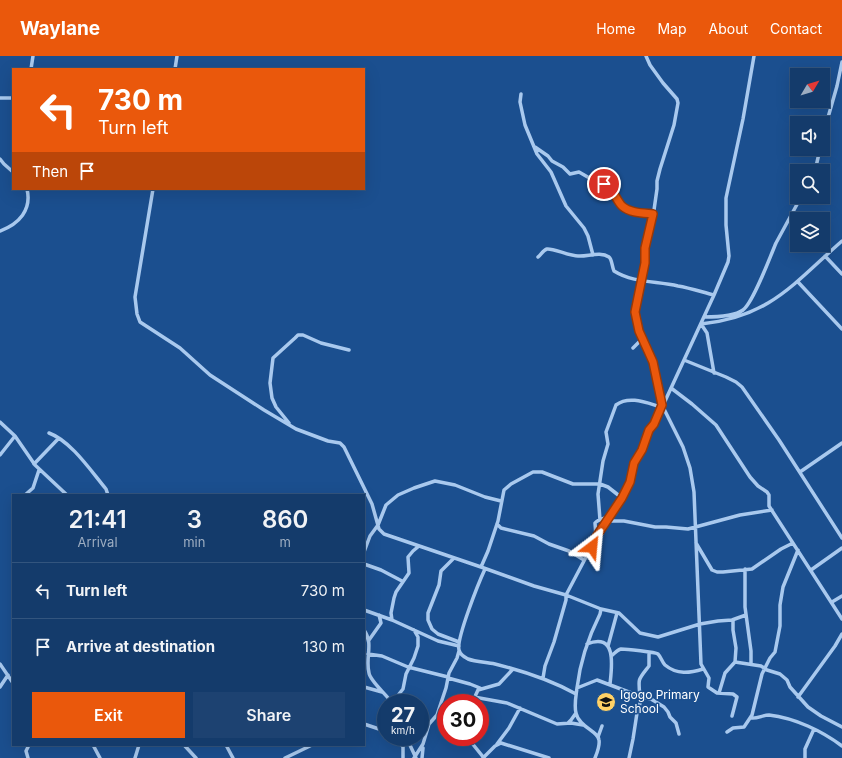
<!DOCTYPE html>
<style>
body{margin:0;font-family:Inter,sans-serif;background:#1d4271;color:#f1f3f6;height:100vh;display:flex;flex-direction:column;font-size:15px;white-space:nowrap}
*{box-sizing:border-box;margin:0}
p{font-size:13px;color:#9dadc1}
.icon{flex:none;width:22px;height:22px;fill:none;stroke:currentColor;stroke-width:2;stroke-linecap:round;stroke-linejoin:round}
.map{position:relative;flex:1;overflow:hidden}
.drawer{position:absolute;left:12px;top:438px;width:353px;height:252px;display:flex;flex-direction:column;background:#143b6b;border-radius:0px;box-shadow:0 4px 16px #0002,0 0 0 1px #33557e}
.drawer>*{flex:none}
.banner{position:absolute;left:12px;top:12px;width:353px;height:122px;border-radius:0px;box-shadow:0 4px 16px #0002,0 0 0 1px #33557e;background:#ea580c;color:#fff;overflow:hidden}
.needle{width:26px;rotate:52deg}
.fabs{position:absolute;left:790px;top:12px;display:grid;gap:8px}
.fabs a{display:grid;place-items:center;width:40px;height:40px;border-radius:0px;background:#143b6b;box-shadow:0 4px 16px #0002,0 0 0 1px #33557e;font-size:20px}
.speed{position:absolute;left:377px;top:638px;display:flex;gap:8px;font-size:20px;font-weight:700;text-align:center}
.speed>*{display:grid;place-content:center;width:52px;height:52px;border-radius:50%;background:#143b6b;box-shadow:0 4px 16px #0002,0 0 0 1px #33557e;line-height:1}
.speed small{font-size:10px;font-weight:400}
.speed .limit{border:6px solid #d22;background:#fff;color:#111}
.pin{position:absolute;display:grid;place-items:center;width:34px;height:34px;color:#fff;margin:-17px;border:2px solid #fff;border-radius:50%;box-shadow:0 1px 4px #0007}
.me{position:absolute;width:44px;margin:-22px;rotate:29deg;stroke-linejoin:round;filter:drop-shadow(0 0 3px #0008)}
.turn{display:flex;align-items:center;gap:14px;height:84px;padding:0 20px;font-size:18px}
.turn .icon{width:52px;height:52px;stroke-width:2.5}
.turn b{display:block;font-size:28px;line-height:34px}
.then{display:flex;align-items:center;height:38px;padding:0 20px;background:#0003;gap:8px;font-size:15px}
.eta{display:flex;justify-content:space-evenly;align-items:center;height:68px;text-align:center}
.eta b{font-size:24px;font-weight:600;line-height:28px}
.primary-button{display:flex;gap:8px;margin-top:auto;padding:8px 20px}
.primary-button a{flex:1;height:46px;border-radius:0px;background:#ea580c;color:#fff;font-size:16px;font-weight:600;line-height:46px;text-align:center}
.primary-button a+a{background:#1d4271;color:#f1f3f6}
ul{padding:0;list-style:none}
li{display:flex;align-items:center;gap:12px;height:56px;padding:0 20px;border-top:1px solid #33557e}
li div{flex:1}
li b{display:block;font-size:15px}
li em{font-style:normal}
header{display:flex;align-items:center;gap:24px;box-sizing:border-box;height:56px;padding:0 20px;background:#ea580c;color:#fff}
header strong{font-size:19px}
nav{display:flex;gap:22px;margin-inline-start:auto;font-size:14px}
.map>svg:first-child{display:block}
.lines{fill:none;stroke-linecap:round;stroke-linejoin:round}
.minor{stroke:#a9c9ee;stroke-width:3.5}
.route-casing{stroke:#983908;stroke-width:10}
.route{stroke:#ea580c;stroke-width:7}
.labels{text-anchor:middle;stroke-width:3;stroke-linejoin:round;paint-order:stroke}
.poi-label{font-size:12px;fill:#fff;stroke:#1b4f8f;text-anchor:start}
</style>
<header>
<strong>Waylane</strong>
<nav><a>Home</a><a>Map</a><a>About</a><a>Contact</a></nav>
</header>
<div class="map">
<svg width="842" height="702" viewBox="0 0 842 702">
<rect width="100%" height="100%" fill="#1b4f8f"/>
<g class="lines">
<path class="minor" d="M646,0L650,9L663,27L677,43L678,47L674,69L660,113L657,125V133L653,161L645,192V207L635,255L639,275L653,306L662,349L683,391L690,412L694,436L701,608L709,622L708,631L717,637L733,638L737,641L732,660
M31,13L33,0
M175,13L177,0
M521,38L520,46L525,69L537,98L551,116L566,150L584,172L588,180L593,199
M0,42H13
M823,79L837,30L842,6
M535,91L548,100L552,105L563,111L570,118L579,116L598,127L607,128C610,132 612,137 616,142C625,155 638,157 653,158
M0,103L4,108L13,116
M815,115L820,93
M153,133L135,241L137,258L140,266L180,292L210,319L264,354L296,373L328,385L340,387L344,391L372,448L379,473L384,478L481,511L534,530L566,539L594,486L596,481L595,467C599,462 606,463 611,459L630,426L634,407L641,395L649,374L654,369L714,239L728,206L729,200L726,169V142L743,63L754,0
M0,175C19,168 32,154 27,133
M825,200L842,218
M538,201C541,199 543,194 547,193C552,192 570,200 578,200C587,201 600,195 609,201C612,203 612,211 614,215C633,227 656,225 678,230C690,232 702,236 714,239
M798,226L842,273
M704,261C715,261 735,260 743,254C753,247 770,201 776,187C784,172 793,156 801,141
M701,268C770,261 794,227 842,185
M701,268L707,277L714,317
M633,292L642,283
M684,304L726,321L736,326L742,331L779,384L842,482
M671,332L692,348L716,369L750,421L758,430L767,436L769,439V450L842,563
M0,366L15,380L35,409L67,439
M289,367L276,351L272,342L270,327L273,302L295,282L298,279H303L321,287L349,294
M49,377C71,385 91,415 106,433L108,439
M0,399L15,380
M34,408L59,382
M800,416L842,387
M25,439L33,432L39,414
M600,464L598,438L603,405L608,388L606,376L616,349C629,339 647,347 661,351
M608,465H624L655,471H666L688,473L740,459L772,454
M497,468L501,472L534,480L549,488L569,495L584,504
M596,481L608,464
M696,487L712,514L717,516H723L752,513L781,493L793,487
M364,496L370,480L378,469L386,449L398,439L414,432L435,425L455,429L485,441L501,445
M454,502L441,515L439,529L428,557V564L432,573L438,578L459,586
M364,508L381,514L402,525
M481,511L488,495L498,465L504,434L511,428L533,416H542L573,428H600L608,431L622,442
M485,513C479,526 456,583 459,594C460,598 464,601 468,603C476,606 486,606 495,608C523,615 551,624 576,638
M745,513V551L751,595V608
M811,514L842,492
M832,546L842,540
M601,553L619,557L640,577L658,581L700,568L718,565L732,564L746,559
M364,554L392,564L438,585L459,590
M392,564L391,557L394,542L396,536L409,517L408,501L413,495L419,490
M364,574C374,588 365,601 369,617C370,625 387,639 392,647
M369,584L381,567L379,559
M587,588C617,576 612,610 610,628
M608,590L617,557
M368,598L382,600L408,611L448,621
M611,600C614,598 617,594 621,593C626,593 655,596 658,598C661,601 662,606 665,609C677,619 690,617 703,613
M735,606L761,610L767,614L780,618L787,624L790,631L808,651L821,660L842,671
M0,608L13,627
M448,622L470,628L480,632
M543,622L545,610L554,586L566,544V539L601,553L600,558C588,582 580,606 577,632C576,640 574,649 576,657C579,671 598,675 599,684C600,690 597,697 595,702
M0,631L8,619
M364,631L382,636
M577,632L597,624L642,641L651,643L664,651L668,656L670,661L676,667L679,678
M719,637L725,617L735,606L736,592L733,574V564
M640,640C638,622 638,624 649,610V596
M474,641L507,647L557,668L571,667L583,669
M798,641L835,590L842,578
M397,647L399,638L403,633L406,618L414,602L418,590V581L414,574
M472,647L478,634L499,628L513,613
M751,662C757,663 763,659 769,659C795,662 822,675 842,690
M568,667L571,664L576,657
M364,668L379,673L386,674
M727,676L733,672L744,671L752,659L762,618L770,602L775,596L780,570V549L783,531L798,494
M402,681L400,687L403,691V702
M403,681L409,687L416,702
M467,681L484,702
M598,681L602,670
M497,688L509,672L520,652
M93,689L100,702
M184,689L196,702
M226,689L233,702
M28,702L26,695L29,689
M135,702L139,689
M285,702L310,690
M414,702L423,688L429,668L437,659L446,632L449,617L457,602L459,595
M422,702L423,692
M483,702L495,690L501,687L549,702
M629,702L633,683L637,657L642,641
M805,702V693L814,673"/>
</g>
<g class="lines">
<g class="route-casing">
<path id="route" d="M592,491L596,481L622,442L630,426L634,407L642,394L649,374L654,368L662,349L653,306L639,275L635,256L645,207V192L653,158C643,157 630,157 622,150C616,144 612,130 604,128"/>
</g>
<use href="#route" class="route"/>
</g>
<defs>
<g id="school-disc" transform="scale(1)"><circle r="9.5" fill="#ffd166" stroke="#1b4f8f"/><path d="M0-5L7-2L0 1L-7-2ZM-4 1L0 2.5L4 1V4Q0 6-4 4Z" fill="#111"/></g>
</defs>
<g fill-rule="evenodd">
<use href="#school-disc" x="606" y="646"/>
</g>
<g class="labels">
<g class="poi-label">
<text x="620" y="643">Igogo Primary<tspan x="620" dy="14">School</tspan></text>
</g>
</g>
</svg>
<div class="fabs">
<a><svg class="needle" viewBox="-14 -14 28 28"><path d="M0-13l5 13h-10z" fill="#e53935"/><path d="M0 13l5-13h-10z" fill="#9dadc1"/></svg></a>
<a><svg class="icon" aria-label="sound" viewBox="0 0 24 24"><path d="M4 9h4l5-4v14l-5-4H4zM17 9q2 3 0 6"/></svg></a>
<a><svg class="icon" aria-label="search" viewBox="0 0 24 24"><circle cx="10" cy="10" r="6"/><path d="M15 15l6 6"/></svg></a>
<a><svg class="icon" aria-label="layers" viewBox="0 0 24 24"><path d="M12 4l9 5-9 5-9-5zM3 14l9 5 9-5"/></svg></a>
</div>
<div class="speed"><div>27<small>km/h</small></div><div class="limit">30</div></div>
<div class="pin" style="left:604px;top:128px;background:#d93025"><svg class="icon" aria-label="arrive" viewBox="0 0 24 24"><path d="M6 21V4h12l-3 4 3 4H6"/></svg></div>
<svg class="me" style="left:592px;top:491px" viewBox="-20 -20 40 40"><path d="M0-17L14 15 0 8-14 15z" fill="#ea580c" stroke="#fff" stroke-width="4"/></svg>
<div class="banner">
<div class="turn"><svg class="icon" aria-label="left" viewBox="0 0 24 24"><path d="M17 20v-9H6M10 6l-5 5 5 5"/></svg><div><b>730 m</b>Turn left</div></div>
<div class="then">Then<svg class="icon" aria-label="arrive" viewBox="0 0 24 24"><path d="M6 21V4h12l-3 4 3 4H6"/></svg></div>
</div>
<section class="drawer">
<div class="eta">
<div><b>21:41</b><p>Arrival</p></div>
<div><b>3</b><p>min</p></div>
<div><b>860</b><p>m</p></div>
</div>
<ul>
<li><svg class="icon" aria-label="left" viewBox="0 0 24 24"><path d="M17 20v-9H6M10 6l-5 5 5 5"/></svg><div><b>Turn left</b></div><em>730 m</em></li>
<li><svg class="icon" aria-label="arrive" viewBox="0 0 24 24"><path d="M6 21V4h12l-3 4 3 4H6"/></svg><div><b>Arrive at destination</b></div><em>130 m</em></li>
</ul>
<div class="primary-button"><a>Exit</a><a>Share</a></div>
</section>
</div>
